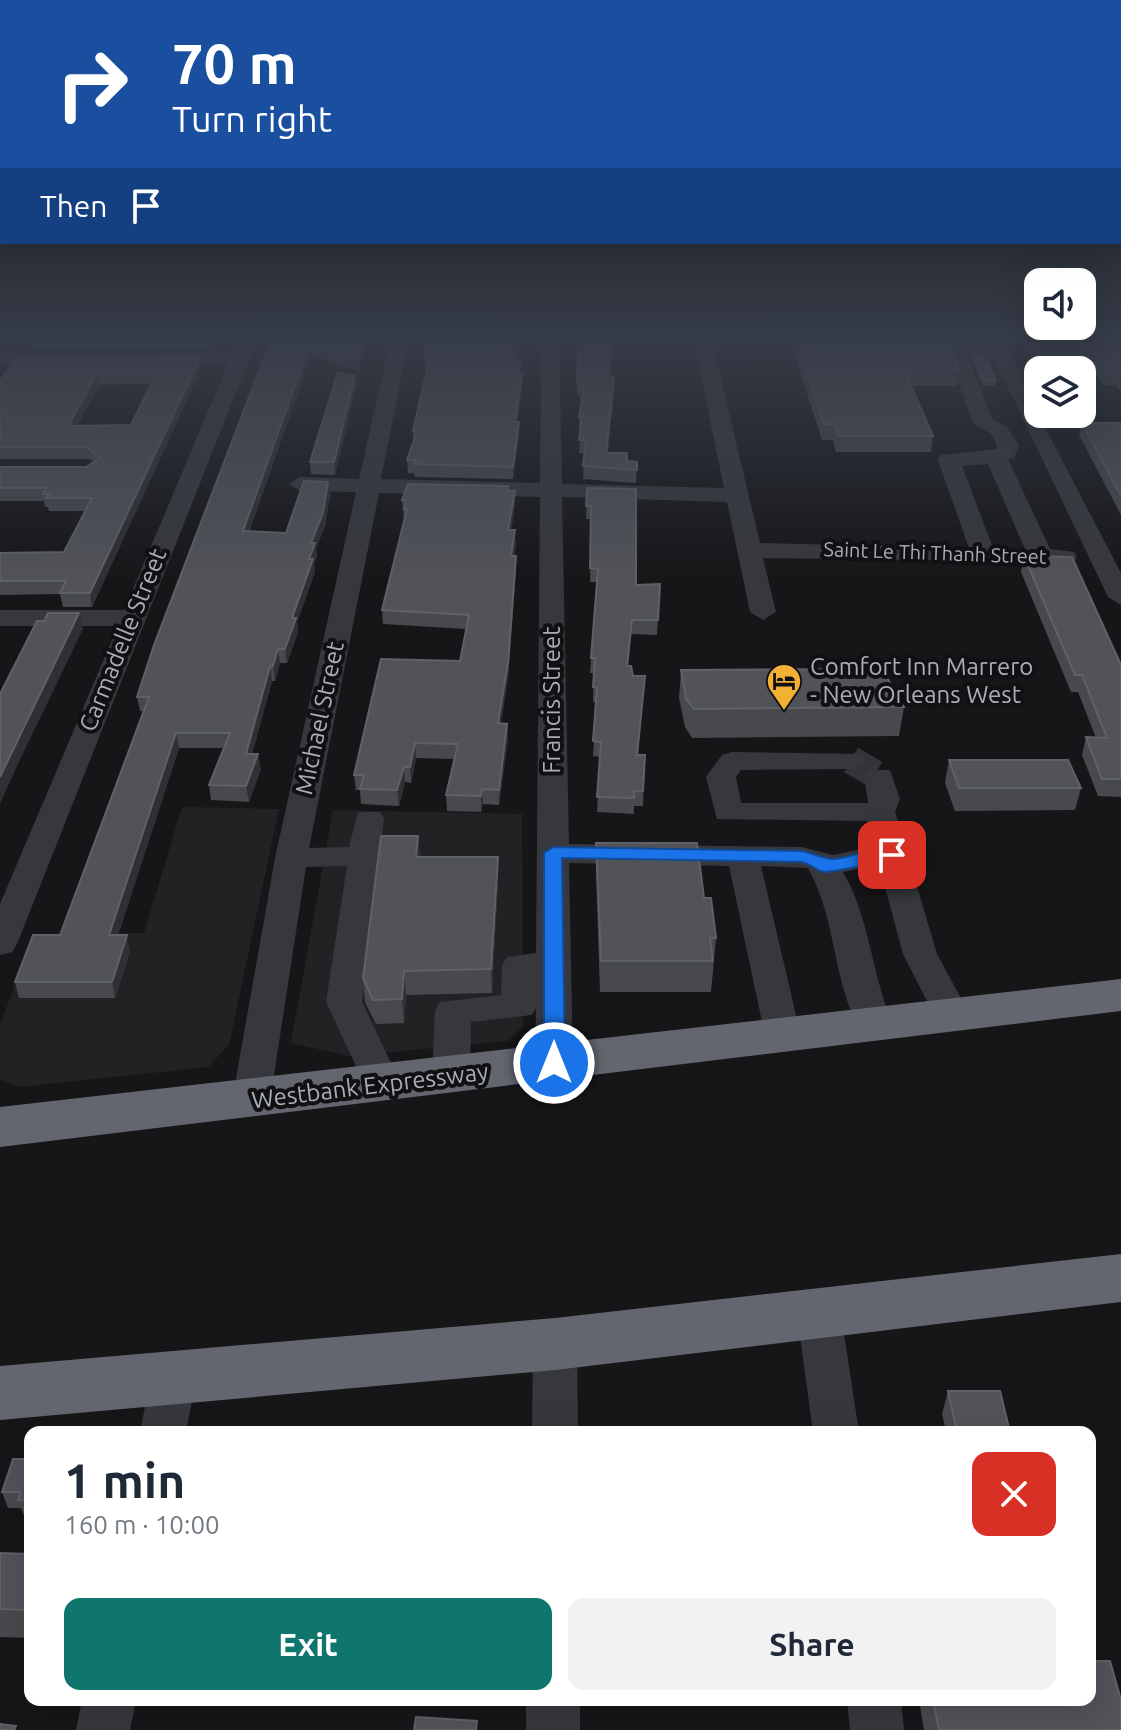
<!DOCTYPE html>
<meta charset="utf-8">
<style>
body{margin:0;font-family:Ubuntu,sans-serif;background:#f2f2f3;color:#1f2937;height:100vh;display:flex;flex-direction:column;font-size:30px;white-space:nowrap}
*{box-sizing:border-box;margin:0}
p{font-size:26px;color:#747a83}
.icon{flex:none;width:44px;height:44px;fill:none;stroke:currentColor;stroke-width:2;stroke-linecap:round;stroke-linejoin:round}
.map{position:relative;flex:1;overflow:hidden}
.details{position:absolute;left:24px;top:1426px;width:1072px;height:280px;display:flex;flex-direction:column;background:#fff;border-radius:16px;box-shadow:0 8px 32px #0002}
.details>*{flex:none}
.hud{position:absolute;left:0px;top:0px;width:1122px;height:244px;box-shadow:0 8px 32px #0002;background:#1a4fa0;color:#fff;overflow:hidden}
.controls{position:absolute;left:1024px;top:268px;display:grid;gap:16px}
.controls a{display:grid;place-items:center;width:72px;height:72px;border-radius:16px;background:#fff;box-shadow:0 8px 32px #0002;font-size:40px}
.pin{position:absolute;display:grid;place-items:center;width:68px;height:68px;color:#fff;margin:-34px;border-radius:16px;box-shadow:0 4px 12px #0006}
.me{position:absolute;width:88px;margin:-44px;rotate:0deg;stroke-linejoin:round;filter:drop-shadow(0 0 6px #0008)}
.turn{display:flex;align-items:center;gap:28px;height:168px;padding:0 40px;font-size:36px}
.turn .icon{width:104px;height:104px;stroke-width:2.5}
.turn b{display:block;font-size:56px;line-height:68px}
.then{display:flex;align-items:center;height:76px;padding:0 40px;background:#0003;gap:16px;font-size:30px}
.round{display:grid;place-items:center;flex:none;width:84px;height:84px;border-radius:16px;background:#f2f2f3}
.summary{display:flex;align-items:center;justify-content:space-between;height:136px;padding:0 40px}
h1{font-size:48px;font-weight:600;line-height:60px}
.button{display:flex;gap:16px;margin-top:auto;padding:16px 40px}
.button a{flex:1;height:92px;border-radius:16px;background:#0f766e;color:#fff;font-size:32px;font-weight:600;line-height:92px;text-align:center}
.button a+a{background:#f2f2f3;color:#1f2937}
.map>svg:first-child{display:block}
.built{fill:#222225}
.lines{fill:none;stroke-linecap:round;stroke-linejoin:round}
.minor-tunnel{stroke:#333438;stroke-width:28;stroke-dasharray:28 14;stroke-linecap:butt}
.minor{fill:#37383d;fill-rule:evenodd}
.highway{fill:#63666e;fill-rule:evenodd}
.wall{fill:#47494d;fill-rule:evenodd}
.shaded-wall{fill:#2f3033}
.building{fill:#525359;stroke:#5f6168;stroke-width:2;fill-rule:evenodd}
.route{fill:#1a73e8;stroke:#114b97;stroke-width:2}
.labels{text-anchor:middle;stroke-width:8;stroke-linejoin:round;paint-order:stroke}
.far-street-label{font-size:20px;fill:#a8adb8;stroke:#111113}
.street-label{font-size:24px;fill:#a8adb8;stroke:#111113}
.poi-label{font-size:24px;fill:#a8adb8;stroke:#111113;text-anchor:start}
</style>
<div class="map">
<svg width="1121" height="1730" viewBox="0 0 1121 1730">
<rect width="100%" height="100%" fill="#161618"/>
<path class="built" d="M182,807L279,809L229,1045L208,1067L19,1087L0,1080V1025L34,934L144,933Z
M333,810L522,814L523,1027L508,1041L349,1056L291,1043Z"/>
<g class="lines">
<path class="minor-tunnel" d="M851,760L879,776"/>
<path class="minor" d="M240,337H258L17,944L12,952L0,955V904L118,626H0V610H124L228,364H159L149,358L159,352H233Z
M391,337H409L381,479L540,483L541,337H559L562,484L724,488L693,337H711L760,543L969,548L938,460L941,455L996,449L997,445L991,434L973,423L948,353L950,349L990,348L986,337H1121V345L1007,344L1038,414L1121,573V605L1108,597L995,360L969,359L992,419L1006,426L1019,445L1014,458L1008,459L1050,549L1074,552L1077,557L1074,562L763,558L776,612L763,620L750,612L727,502L562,497L569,844L802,847L833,855L874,846L867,821L717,819L706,777L722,755L732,752L861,754L866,760L861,766L851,769L741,770L736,777L741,803H868L864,776L868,770H890L900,799L895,812L937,954L970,1015L965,1024L952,1027L939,1024L934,1015L903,954L879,865L843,872C870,918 872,976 893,1025L888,1034L875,1038L862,1034C832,983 837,919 808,868L761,866L801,1036L796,1045L783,1049L770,1045L765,1036L729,866L569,863L573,1063L567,1072L554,1076L541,1072L535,1063L536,1008L532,1015L471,1022L470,1076L464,1086L451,1089L438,1086L432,1076L435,1011L440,1002L501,995L502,965L507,957L536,953L540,497L379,493L309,848L349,847L358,812H380L384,819L362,1002L401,1084L395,1094L382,1098L369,1094L326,1002L347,866L306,867L270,1101L264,1111L251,1115L238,1111L232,1101L275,858L356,492L300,491L289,484L300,477L359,479ZM988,464L1025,549L993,548L962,466Z
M0,353H57L67,359L57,365H0Z
M819,1296L834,1301L841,1314L859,1432H813L797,1314L804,1301Z
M555,1325L571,1331L577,1344L578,1432H532L533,1344L539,1331Z
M174,1356L190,1362L197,1376L186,1432H140L151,1376L158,1362Z
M82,1700H136L130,1730H76Z
M526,1700H580V1730H526Z
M847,1700H901L904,1730H850Z"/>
<path class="highway" d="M1121,979V1011L0,1147V1107Z
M1121,1254V1302L555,1370L0,1420V1366L555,1318Z"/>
</g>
<path class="wall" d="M216,337L211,349L32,350L30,339Z
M272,337H367L359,371L311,355L249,532L286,533L328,482L330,495L325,526L316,548L317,557L314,564L315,572L297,622L298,632L287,663H280L275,681H272L252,754L261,769L249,802L211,800L209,785L224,748H179L118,935L130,951L115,998H19L15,982L60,935L143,711H140L137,697Z
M789,337H976L975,343L951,346L959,371L957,386H911L933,436L931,452H836L833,440H822Z
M1020,337H1121V392L1116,385H1103L1098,376H1082V370L1037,369L1028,350L1018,347Z
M424,354L517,360L520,374H522V386L517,422L519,434L513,479L415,477L414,473H408L407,460L413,443V431L427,366H425Z
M974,356L996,380L995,386H983L973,362Z
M17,357L202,367L92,607H63L60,594L0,595V553L64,552L85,511H49L48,507H45L44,501H0V467H86L93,462L90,459H0V381ZM151,383L131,425L77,426L99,385Z
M577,368L609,374L614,389L608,453L627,461L637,462L636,483L583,479L584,453H579L581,429H579V417L582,400H580V394H577Z
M356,388L335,475L311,474L310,462Z
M1082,423H1121V515L1079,435Z
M587,488L636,585L660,584L657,635L631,634L628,666L633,676H645L638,755H645L643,806H634V814L597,812L600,757L593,756L596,702H593L594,673H590L597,582H590L591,519H586Z
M508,491L515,504L511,530L516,544L514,556L516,570L508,678L501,723L507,724L508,739L499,805L483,804L481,812L447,811L446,795L455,759L416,758L411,783L405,782L399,806L361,804L360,790H356L354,775L460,661L466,629L383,624L382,610L404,519L402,500Z
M1024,556L1121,665V797L1098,796L1082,755L1086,737L1096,738L1078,692H1071L1021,572Z
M681,670L904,707L899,736L692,738L685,727L679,698Z
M949,760L1081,788L1075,810L955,811L945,783Z
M418,836L420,857H498V880L492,993L406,995L404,1023L376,1024L365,1002L363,978Z
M596,843L704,898L716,938L711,992H600L596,873Z
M948,1391L1009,1428L1019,1432H901L902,1427H945L942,1414Z
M30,1457V1517L24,1516L21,1508H8L2,1492Z
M0,1553L30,1554V1638L0,1637Z
M278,1700H333L332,1706L279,1704Z
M632,1700H691V1703Z
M919,1700H1090L1121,1730H924Z"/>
<path class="shaded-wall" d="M210,337H216L211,349L209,339Z
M364,337H367L359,371L358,359Z
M519,337H522L515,371L514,360Z
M947,337H976L975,343L950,346Z
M310,344L311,355L244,545L243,531Z
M201,356L202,367L92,607L90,593Z
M97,374L99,385L70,438L68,426Z
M522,374V386L515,434V422Z
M355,376L356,388L335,475L334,462Z
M614,377L613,407L606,465V453Z
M519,422V434L513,479V467Z
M328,482L330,495L325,526L316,548L317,557L314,564L315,572L297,622L298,632L287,663L285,649L292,618L309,559L311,543Z
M515,491V504L509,544L508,530Z
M515,530L516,544L511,570V556Z
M516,556V570L508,678L499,738L498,723Z
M79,613L83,629L17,766L0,804V777Z
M278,649L280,663L275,681L273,666Z
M270,666L272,681L248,769L246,754Z
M645,676L644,691L636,770L637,755Z
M507,724L508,739L499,805V790Z
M176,733L179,748L113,951L109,935Z
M415,743L416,758L411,783L410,767Z
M258,754L261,769L249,802L246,786Z
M404,767L405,782L399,806L397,790Z
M482,789L483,804L481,812V796Z
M418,836L420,859L416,857Z
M498,857V880L492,993L491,969Z
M127,935L130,951L115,998L112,982Z
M404,971L406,995L404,1023L402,999Z"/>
<path class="building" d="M32,337H210L209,339H30Z
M272,337H364L358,359L310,344L243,531L286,533L304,481L328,482L323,513L311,543H315L309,559H313L292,618H296L285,649H278L273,666H270L246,754H258L246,786L209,785L230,733H176L109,935H127L112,982H15L33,935H60L149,697H137L154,645Z
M428,337H519L514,360H521L518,374H522L515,422H519L513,467L414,464L415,460H407L417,431H413L429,360V355L424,354Z
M579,337H612L609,374L614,377L606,453H627V461L637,462V470L583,466L586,441L579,440L582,417H579L584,388H580V382H577Z
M795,337H948L959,371L904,370L933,436H838L835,424H824Z
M1025,337H1121V376L1119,373H1106L1100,364H1074L1071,357H1040L1030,339Z
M201,356L90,593H60L66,581H0V553L64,552L92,498H46L49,494H43L46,488H0V467H86L100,458L87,447H0V381L17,357ZM157,372L131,425L68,426L97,374Z
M974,356L985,357L996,380H984Z
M338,372L355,376L334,462H310Z
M1082,423H1121V496Z
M408,484L508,486L507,491H515L508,530H515L511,556H516L508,663L498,723L507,724L499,790L482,789L481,796L446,795L458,744L415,743L410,767H404L397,790L360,789L364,775H354L381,659L460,661L469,615L382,610L407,509H404L406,501L402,500Z
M587,488L636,489V585L660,584L658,620H632L627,666H631L633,676H645L637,755H645L643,791H634V798L597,797L601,742L593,741L597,688L593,687L595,658H591L598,569L590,568L591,506H586Z
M1024,556L1072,557L1121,665V779H1102L1086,737L1107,738L1082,675H1075Z
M48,613H79L0,777V694L37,621H44Z
M882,669L904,707L694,709L686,699L681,670Z
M949,760H1068L1081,788H959Z
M381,836H418L416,857H498L491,969L404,971L402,999L373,1000L363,978Z
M596,843H697L704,898H711L716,938H710L713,961H601Z
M948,1391H1000L1009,1428H1018L1019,1432H903L902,1427H956Z
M30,1457V1501L18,1500L20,1492H2L13,1459H29Z
M0,1553L30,1554V1610L0,1609Z
M1090,1661H1110L1121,1700V1730H939L933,1700H1090Z
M416,1717L477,1721L476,1730H414Z
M0,1724L16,1726L14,1730H0Z"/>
<linearGradient id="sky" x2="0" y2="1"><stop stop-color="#0c0c0d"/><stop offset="0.58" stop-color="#363c48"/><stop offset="1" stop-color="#363c48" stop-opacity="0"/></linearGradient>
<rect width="1121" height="580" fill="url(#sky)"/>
<path class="route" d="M553,847L802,851C811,853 825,859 832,859C853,860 883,837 901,855C897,859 834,872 825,872C817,872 811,864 802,862L562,858L565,1063L554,1071L544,1063V853Z"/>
<defs>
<g id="hotel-pin" transform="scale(1.8)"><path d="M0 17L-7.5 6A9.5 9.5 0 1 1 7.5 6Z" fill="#f2b134" stroke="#111113"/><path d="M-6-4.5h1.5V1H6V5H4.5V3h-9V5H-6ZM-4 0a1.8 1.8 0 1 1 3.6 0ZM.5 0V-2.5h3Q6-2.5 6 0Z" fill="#111"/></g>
</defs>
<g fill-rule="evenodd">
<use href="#hotel-pin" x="784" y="681"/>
</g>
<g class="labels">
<g class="far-street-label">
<text transform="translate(935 553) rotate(2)" y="7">Saint Le Thi Thanh Street</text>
</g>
<g class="street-label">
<text transform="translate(123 640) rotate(-68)" y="8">Carmadelle Street</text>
<text transform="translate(552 700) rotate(-90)" y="8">Francis Street</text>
<text transform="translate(320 718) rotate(-78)" y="8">Michael Street</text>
<text transform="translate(370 1086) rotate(-7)" y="8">Westbank Expressway</text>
</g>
<g class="poi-label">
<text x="810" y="675">Comfort Inn Marrero<tspan x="810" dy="28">- New Orleans West</tspan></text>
</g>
</g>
</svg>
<div class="controls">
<a><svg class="icon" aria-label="sound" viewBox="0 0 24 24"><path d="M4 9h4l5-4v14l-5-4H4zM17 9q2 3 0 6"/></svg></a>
<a><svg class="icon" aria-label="layers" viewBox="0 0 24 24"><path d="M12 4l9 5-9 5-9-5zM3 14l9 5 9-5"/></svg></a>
</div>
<div class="pin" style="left:892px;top:855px;background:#d93025"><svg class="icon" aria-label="arrive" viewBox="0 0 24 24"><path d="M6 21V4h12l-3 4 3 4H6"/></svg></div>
<svg class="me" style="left:554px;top:1063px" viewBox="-20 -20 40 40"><circle r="17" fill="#1a73e8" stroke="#fff" stroke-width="3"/><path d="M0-11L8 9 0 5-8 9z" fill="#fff"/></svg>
<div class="hud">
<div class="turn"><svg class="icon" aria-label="right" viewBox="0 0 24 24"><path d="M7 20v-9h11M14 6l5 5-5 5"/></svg><div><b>70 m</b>Turn right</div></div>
<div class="then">Then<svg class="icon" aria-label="arrive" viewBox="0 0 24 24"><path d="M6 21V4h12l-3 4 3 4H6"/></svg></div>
</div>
<section class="details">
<div class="summary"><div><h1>1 min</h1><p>160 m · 10:00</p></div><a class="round" style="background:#d93025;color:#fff"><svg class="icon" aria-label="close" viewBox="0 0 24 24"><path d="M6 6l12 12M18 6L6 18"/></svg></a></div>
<div class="button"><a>Exit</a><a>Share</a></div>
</section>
</div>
